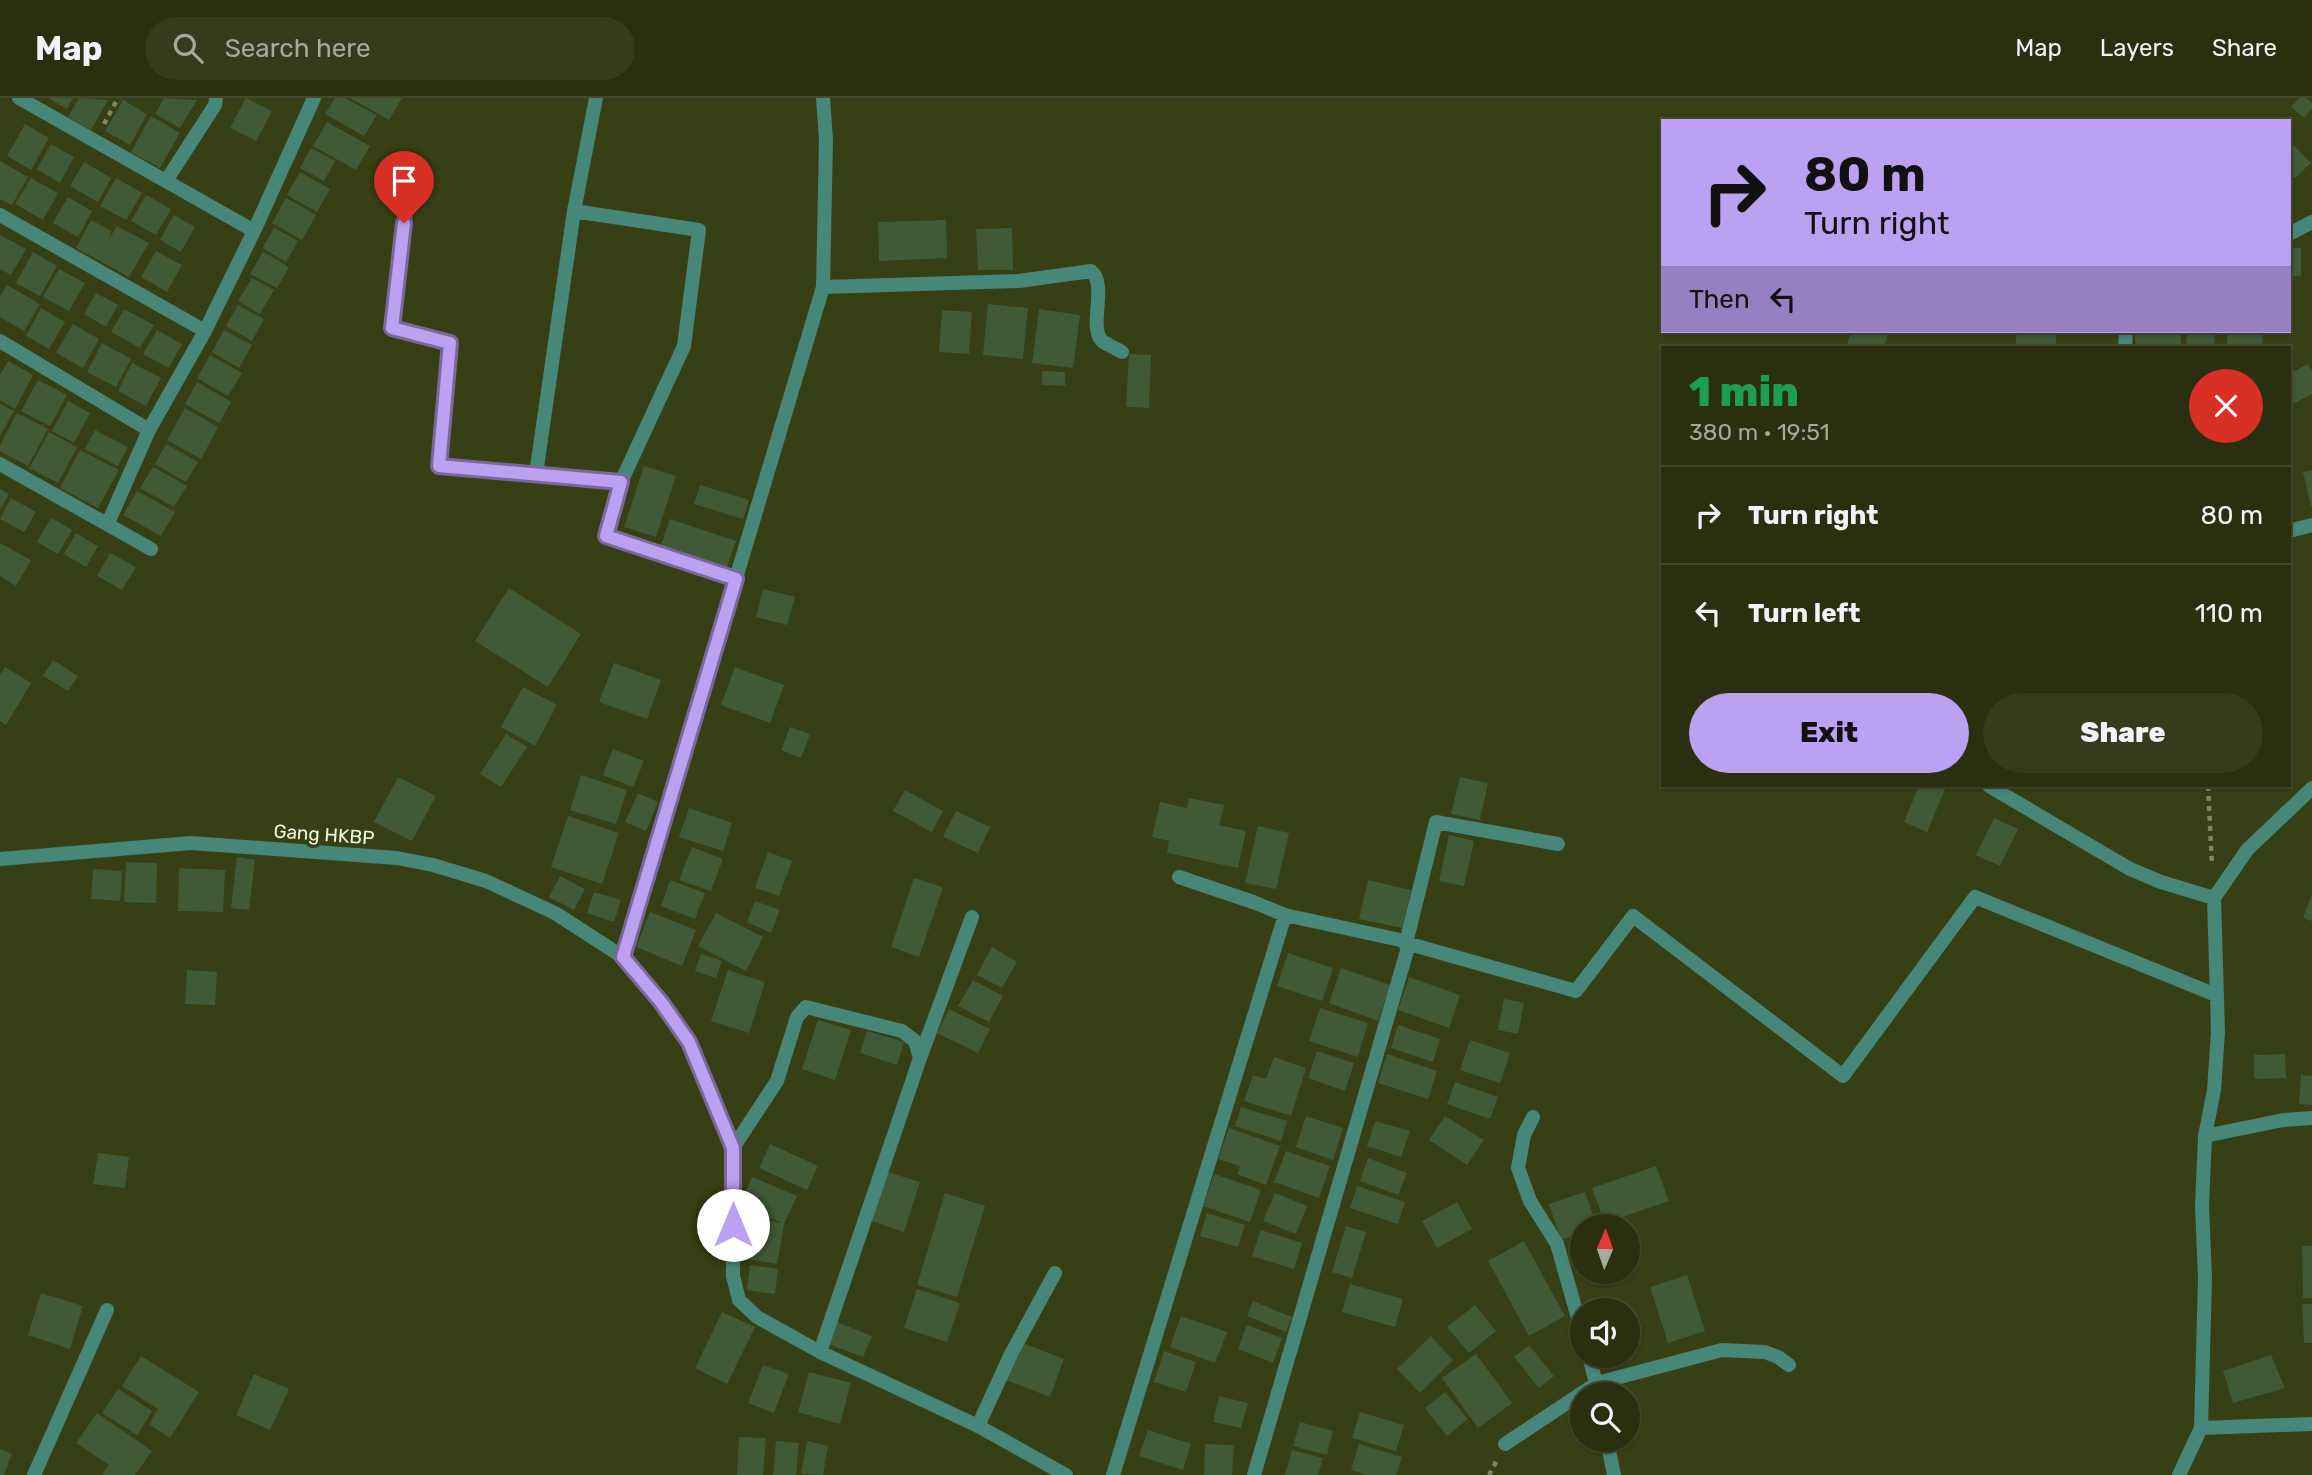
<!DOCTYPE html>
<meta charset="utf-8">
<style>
body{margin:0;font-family:Rubik,sans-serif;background:#353b1d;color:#f1f3f6;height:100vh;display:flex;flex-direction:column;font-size:26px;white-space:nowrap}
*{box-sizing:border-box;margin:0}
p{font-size:23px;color:#a5a99e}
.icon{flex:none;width:38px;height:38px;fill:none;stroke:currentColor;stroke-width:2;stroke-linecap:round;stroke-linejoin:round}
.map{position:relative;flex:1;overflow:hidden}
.drawer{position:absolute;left:1661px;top:248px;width:630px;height:441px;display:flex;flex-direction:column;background:#292f0f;border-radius:0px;box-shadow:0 2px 5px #0004,0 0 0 2px #454a2f}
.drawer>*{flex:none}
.hud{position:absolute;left:1661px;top:21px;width:630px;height:214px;border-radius:0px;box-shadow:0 2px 5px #0004,0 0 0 2px #454a2f;background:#bca0f2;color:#111;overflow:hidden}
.needle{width:46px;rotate:2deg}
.controls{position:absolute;left:1570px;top:1116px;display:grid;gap:14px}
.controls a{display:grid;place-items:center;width:70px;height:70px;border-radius:50%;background:#292f0f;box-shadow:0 2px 5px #0004,0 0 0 2px #454a2f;font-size:35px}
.pin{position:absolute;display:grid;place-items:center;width:60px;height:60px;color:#fff;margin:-72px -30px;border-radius:50% 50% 50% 0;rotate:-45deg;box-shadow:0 0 7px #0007}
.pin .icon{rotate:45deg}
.me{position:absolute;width:77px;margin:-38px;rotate:0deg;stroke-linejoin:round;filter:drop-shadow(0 0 5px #0008)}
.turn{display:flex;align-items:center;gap:24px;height:147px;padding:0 28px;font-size:32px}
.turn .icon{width:91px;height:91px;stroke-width:2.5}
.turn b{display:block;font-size:49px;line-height:60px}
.then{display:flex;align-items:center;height:66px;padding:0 28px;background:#0003;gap:14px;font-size:26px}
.round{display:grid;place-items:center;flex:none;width:74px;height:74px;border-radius:37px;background:#353b1d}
.summary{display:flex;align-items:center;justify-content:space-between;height:119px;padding:0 28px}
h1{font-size:42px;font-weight:800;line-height:52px;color:#1e9e55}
.primary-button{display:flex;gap:14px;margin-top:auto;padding:14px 28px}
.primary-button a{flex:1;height:80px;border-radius:42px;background:#bca0f2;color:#111;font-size:28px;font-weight:800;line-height:80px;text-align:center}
.primary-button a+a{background:#353b1d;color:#f1f3f6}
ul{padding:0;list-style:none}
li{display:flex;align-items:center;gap:21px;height:98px;padding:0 28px;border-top:2px solid #454a2f}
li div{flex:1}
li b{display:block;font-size:26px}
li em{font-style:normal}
header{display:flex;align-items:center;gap:42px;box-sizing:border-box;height:98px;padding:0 35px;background:#292f0f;border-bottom:2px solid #454a2f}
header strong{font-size:33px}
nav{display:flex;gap:38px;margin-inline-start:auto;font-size:24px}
.search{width:490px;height:63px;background:#353b1d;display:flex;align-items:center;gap:18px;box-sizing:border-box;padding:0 24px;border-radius:38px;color:#a5a99e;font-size:26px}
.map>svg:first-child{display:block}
.building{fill:#405a37}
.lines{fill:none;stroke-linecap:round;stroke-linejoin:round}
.path{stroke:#7f8663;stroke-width:4.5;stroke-dasharray:5 5;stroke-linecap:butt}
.lane{stroke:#478779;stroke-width:14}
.street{stroke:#478779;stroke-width:14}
.route-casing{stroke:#7a689d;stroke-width:18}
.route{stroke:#bca0f2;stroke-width:12}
.labels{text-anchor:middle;stroke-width:7;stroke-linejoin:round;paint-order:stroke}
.street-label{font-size:19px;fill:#f2f8e0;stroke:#373f14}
</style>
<header>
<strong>Map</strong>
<div class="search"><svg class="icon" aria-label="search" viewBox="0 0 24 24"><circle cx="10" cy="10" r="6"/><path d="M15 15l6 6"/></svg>Search here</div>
<nav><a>Map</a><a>Layers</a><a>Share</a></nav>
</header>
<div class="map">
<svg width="2312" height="1377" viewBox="0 0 2312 1377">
<rect width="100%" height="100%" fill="#373f14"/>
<path class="building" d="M48,0H73L67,11Z
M79,0L108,2L91,32L68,19Z
M164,0L197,2L180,30L155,16Z
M246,0L272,13L256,43L230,30Z
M335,0H345L377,17L364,38L325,16Z
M350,0H402L389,22Z
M2299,0H2306L2312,5V11L2304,20L2291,9Z
M123,2L147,16L130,47L105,33Z
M151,18L180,35L160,70L131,54Z
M327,24L370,48L356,72L313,48Z
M25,26L49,40L31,72L7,58Z
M2289,42L2311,65L2295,80L2289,74Z
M51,46L74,59L60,85L37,71Z
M311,50L335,63L324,83L300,70Z
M0,63L28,79L12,107L0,101Z
M84,64L111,80L98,104L70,88Z
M300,74L330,91L317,114L287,97Z
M31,80L58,95L43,122L15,106Z
M116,80L142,95L126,122L100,108Z
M146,97L171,111L156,137L131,123Z
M68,99L92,113L78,139L53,125Z
M286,100L316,117L302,142L272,125Z
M174,117L195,129L181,154L160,142Z
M91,122L112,133L109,141L117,128L149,145L129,179L76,150Z
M946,122L947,160L879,163L878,124Z
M274,130L298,143L286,164L262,150Z
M1012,130L1013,172H978L976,131Z
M0,137L26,151L11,177L0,171Z
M2289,150H2301V178H2289Z
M156,153L182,167L167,194L141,179Z
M33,154L57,168L40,198L16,185Z
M263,154L289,169L277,190L250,176Z
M59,171L85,185L69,213L43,199Z
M252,180L274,192L260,216L238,203Z
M7,187L40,206L24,233L0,219V199Z
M96,195L118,207L106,229L84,216Z
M988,206L1028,210L1023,261L983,257Z
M238,207L264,221L252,243L226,228Z
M41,210L65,224L49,251L26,238Z
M124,211L154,227L140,250L111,234Z
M1039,211L1080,217L1073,270L1032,265Z
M942,212L972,214L969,256L939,254Z
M73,226L99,241L83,270L56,255Z
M157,232L182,246L169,270L143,256Z
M224,232L252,247L239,270L212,254Z
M1851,233H1869L1887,237L1884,250H1846Z
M2017,233H2057L2055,250H2015Z
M2180,233L2182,250H2136L2134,234Z
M2187,233H2215L2214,250H2186Z
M2228,233H2263L2262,250H2226Z
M102,245L131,261L116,289L87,274Z
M1129,256L1151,257L1149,310L1126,309Z
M210,257L242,275L228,298L197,280Z
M8,263L33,277L15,311L0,302V277Z
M132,265L161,280L146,308L118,293Z
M2308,266L2312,273V296L2289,308V276Z
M1042,273L1065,274V288L1042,287Z
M38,282L67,297L50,328L21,313Z
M197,284L231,304L219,325L185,306Z
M68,303L90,315L74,345L52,333Z
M0,306L14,313L0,338Z
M185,310L218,329L201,361L167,342Z
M17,315L48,331L28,368L0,353V347Z
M95,332L128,349L118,368L85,351Z
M49,334L77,349L58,385L29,370Z
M166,346L198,364L186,384L155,366Z
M80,352L119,372L98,410L60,390Z
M644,368L676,378L656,439L624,429Z
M153,369L187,388L174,409L140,390Z
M2312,372V408H2311L2303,374Z
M700,387L749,402L743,421L694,406Z
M0,391L9,396L0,412Z
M137,393L175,414L161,438L123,417Z
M11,400L36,414L24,434L0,421Z
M51,420L72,432L58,456L37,444Z
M670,421L736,443L727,469L661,447Z
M76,435L98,448L86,469L64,456Z
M0,445L31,462L16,488L0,478Z
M110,455L136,469L122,492L97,478Z
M509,490L581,536L548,589L475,543Z
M763,491L795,499L787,527L756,519Z
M53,562L78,578L68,593L43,578Z
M614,565L661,582L647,621L599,604Z
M5,569L31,585L6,627L0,623V577Z
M735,569L784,587L770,625L721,607Z
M523,589L557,607L535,648L501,629Z
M790,629L810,636L801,660L781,652Z
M506,636L527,649L501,689L480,676Z
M613,651L644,663L633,689L603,677Z
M581,677L627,692L616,726L570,712Z
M398,679L436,698L412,743L374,724Z
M1460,679L1488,685L1480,722L1451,716Z
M1919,688L1946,689L1927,734L1904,724Z
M905,692L943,713L932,734L893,713Z
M638,695L658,704L646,733L625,724Z
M1189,700L1224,707L1219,727L1246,733L1238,770L1167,755L1169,743L1152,739L1160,704L1187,710Z
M689,710L732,725L723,753L679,739Z
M956,713L990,729L978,755L943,739Z
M568,718L619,735L602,786L551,769Z
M1994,720L2018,731L2000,768L1976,757Z
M1258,728L1289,735L1276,791L1245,785Z
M1449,737L1474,743L1464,788L1439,783Z
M692,749L723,761L711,793L679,782Z
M768,754L792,763L779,798L755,790Z
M237,759L255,762L249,812L231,810Z
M126,764L157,765L156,805L124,804Z
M179,770L225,772L223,814L178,813Z
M93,771L122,773L120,803L91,801Z
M560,778L585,791L574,812L549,799Z
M914,780L943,789L919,859L891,849Z
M670,782L705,795L695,821L661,808Z
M1368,782L1411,792L1403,830L1359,821Z
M594,794L621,802L614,824L587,815Z
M2312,796V823L2303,820Z
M755,803L780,812L771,835L747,824Z
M650,814L696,832L682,868L636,849Z
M716,815L763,839L746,873L698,848Z
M992,849L1017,864L1002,890L977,877Z
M1288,855L1333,870L1322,903L1277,888Z
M701,856L722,863L716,880L695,873Z
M1341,870L1390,887L1378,923L1329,905Z
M187,872L217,874L215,907L185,906Z
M728,872L765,884L749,935L711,923Z
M1409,879L1460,897L1449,930L1398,912Z
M973,882L1003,898L989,924L958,908Z
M1504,901L1524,905L1518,936L1498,932Z
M1320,910L1368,925L1358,959L1309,943Z
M949,911L990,931L978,955L937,935Z
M818,922L851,932L835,982L802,971Z
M1398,927L1440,941L1433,964L1391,950Z
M867,933L904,944L897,967L860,955Z
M1470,942L1510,955L1500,985L1460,972Z
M1317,953L1354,965L1345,993L1308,980Z
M1387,956L1437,973L1428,1001L1378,985Z
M2285,956L2286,980L2254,981V957Z
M1274,959L1306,970L1291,1018L1244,1003L1253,977L1266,981Z
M2301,977L2312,978V1007L2299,1006Z
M1455,984L1498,999L1490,1021L1447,1006Z
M1241,1009L1287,1023L1281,1043L1235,1028Z
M1306,1018L1343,1030L1333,1062L1296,1049Z
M1445,1018L1484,1042L1467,1067L1429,1042Z
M1375,1023L1410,1033L1401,1059L1367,1048Z
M1229,1030L1280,1048L1266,1087L1237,1076L1240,1068L1218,1061Z
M770,1046L818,1068L807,1092L759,1070Z
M1286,1053L1330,1068L1319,1100L1274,1084Z
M98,1055L129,1059L125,1090L93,1086Z
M1368,1060L1407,1075L1398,1097L1360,1083Z
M1656,1068L1669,1103L1605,1125L1592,1090Z
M884,1073L920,1084L904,1134L868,1122Z
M1214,1076L1261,1092L1250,1124L1203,1108Z
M752,1079L797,1098L784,1126L777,1166L747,1161L754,1120L782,1125L740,1106Z
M1357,1088L1405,1104L1398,1126L1350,1110Z
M1585,1094L1597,1129H1582V1135L1561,1142L1549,1106Z
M945,1095L985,1108L957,1199L917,1187Z
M1275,1095L1307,1108L1296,1136L1263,1123Z
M1457,1104L1472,1131L1437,1150L1422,1123Z
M1207,1115L1245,1127L1238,1149L1200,1138Z
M1346,1128L1366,1134L1352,1180L1332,1174Z
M1261,1132L1302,1145L1294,1171L1252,1158Z
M1524,1143L1565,1218L1529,1238L1488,1163Z
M2302,1148H2312V1200H2303Z
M750,1167L778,1171L775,1196L747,1192Z
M1687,1177L1705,1233L1668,1245L1650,1189Z
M1350,1186L1403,1201L1395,1229L1342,1214Z
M917,1191L960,1205L947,1244L904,1230Z
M41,1195L83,1208L70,1251L28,1237Z
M1253,1203L1292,1219L1286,1234L1247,1218Z
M2302,1206H2312V1245H2304Z
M1475,1207L1496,1233L1469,1255L1447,1229Z
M722,1214L755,1229L727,1286L695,1270Z
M1181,1218L1227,1234L1215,1265L1170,1249Z
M837,1224L872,1238L863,1259L829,1246Z
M1247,1227L1282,1240L1273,1265L1238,1251Z
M1431,1238L1453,1262L1420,1295L1397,1271Z
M1020,1244L1064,1261L1050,1299L1006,1282Z
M1529,1247L1554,1278L1539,1290L1514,1259Z
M1164,1253L1196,1264L1186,1294L1154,1284Z
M1476,1256L1512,1305L1478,1330L1442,1280Z
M2271,1257L2285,1290L2233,1305L2223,1273Z
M141,1258L199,1294L170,1340L149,1326L158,1311L122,1288Z
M763,1267L789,1276L774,1315L748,1305Z
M809,1274L851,1285L840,1326L798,1314Z
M254,1276L289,1291L270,1332L236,1317Z
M118,1291L152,1313L137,1337L102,1315Z
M1445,1294L1468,1321L1447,1338L1425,1310Z
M1219,1298L1248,1305L1241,1330L1213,1324Z
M1360,1314L1404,1327L1396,1353L1352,1340Z
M97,1315L152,1353L135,1377H102L109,1367L76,1345Z
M1300,1324L1333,1333L1327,1357L1293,1348Z
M1148,1332L1191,1346L1183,1372L1139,1358Z
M739,1339L766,1340L763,1377H737Z
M776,1343L799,1345L796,1377H773Z
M807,1343L828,1348L823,1377L801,1376Z
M1205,1346L1234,1347L1232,1377H1204Z
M1359,1346L1402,1359L1396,1377H1367L1351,1372Z
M0,1351L12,1356L4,1377H0Z
M1292,1352L1323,1360L1318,1377H1285Z"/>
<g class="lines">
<path class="path" d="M104,26L118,0
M2208,688L2212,767
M1489,1377L1497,1362"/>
<path class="lane" d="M2125,250L2126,233
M978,1328L1011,1256L1055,1175"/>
<path class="street" d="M19,0L254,133
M596,0L574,113L699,132L684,248L621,384
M411,72L392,230L450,245L439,368L621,384L606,438L736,481
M166,83L215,7L216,0
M0,117L205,233
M2289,136L2312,124
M823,189L1019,183L1091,173C1108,187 1088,228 1102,243C1107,247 1116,250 1122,254
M0,243L149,332
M0,366L151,451
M536,376L574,113
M108,425L149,332L205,233L254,133L314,0
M2289,433L2312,427
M1989,688L2130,771L2161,784L2214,800
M1558,746L1436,724L1406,845L1576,893L1633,818L1843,978L1975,799L2216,897
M0,761L191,745L397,760L433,767L486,783L555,815L623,859L661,904L689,944L733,1050V1178L739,1202L757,1219L820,1254L978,1328L1066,1377
M623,859L823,189L826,42L823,0
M920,960L972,819
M1533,1019L1524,1037L1518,1070L1530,1103L1557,1146L1582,1234
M2205,1038L2283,1022L2312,1020
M733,1050L777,983L797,919L806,909L902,933L915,943L920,960L820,1254
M1589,1258L1599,1297
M2201,1330L2312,1326
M1607,1342L1614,1377
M1505,1346L1597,1285L1722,1252L1765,1254L1778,1259L1789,1267
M34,1377L107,1212
M1113,1377L1285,817L1253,804L1179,779
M1254,1377L1407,853L1406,845L1400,842L1285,817
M2179,1377L2201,1330L2205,1180L2202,1108L2205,1038L2214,992L2218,934L2214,800L2247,752L2312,690"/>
</g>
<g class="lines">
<g class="route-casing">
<path id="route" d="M404,125L392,230L450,245L439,368L621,384L606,438L736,481L623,859L661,904L689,944L733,1050V1127"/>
</g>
<use href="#route" class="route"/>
</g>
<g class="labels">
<g class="street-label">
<text transform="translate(324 736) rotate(4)" y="7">Gang HKBP</text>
</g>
</g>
</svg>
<div class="controls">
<a><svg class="needle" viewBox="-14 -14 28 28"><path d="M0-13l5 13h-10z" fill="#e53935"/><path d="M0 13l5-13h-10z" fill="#a5a99e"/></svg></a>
<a><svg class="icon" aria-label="sound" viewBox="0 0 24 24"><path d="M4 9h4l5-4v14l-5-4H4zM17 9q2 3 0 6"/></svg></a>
<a><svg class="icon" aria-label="search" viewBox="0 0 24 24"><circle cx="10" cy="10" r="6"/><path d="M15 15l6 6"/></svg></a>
</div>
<div class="pin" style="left:404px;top:125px;background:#d93025"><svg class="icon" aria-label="arrive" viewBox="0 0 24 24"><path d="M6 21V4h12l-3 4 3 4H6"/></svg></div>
<svg class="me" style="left:733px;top:1127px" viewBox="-20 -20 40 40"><circle r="19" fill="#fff"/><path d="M0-13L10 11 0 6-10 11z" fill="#bca0f2"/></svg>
<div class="hud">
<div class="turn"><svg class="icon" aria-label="right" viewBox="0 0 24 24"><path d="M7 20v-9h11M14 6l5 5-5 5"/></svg><div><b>80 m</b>Turn right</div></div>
<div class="then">Then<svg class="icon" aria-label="left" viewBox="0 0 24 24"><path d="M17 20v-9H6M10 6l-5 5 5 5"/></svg></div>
</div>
<section class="drawer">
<div class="summary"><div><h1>1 min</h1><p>380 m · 19:51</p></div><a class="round" style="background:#d93025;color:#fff"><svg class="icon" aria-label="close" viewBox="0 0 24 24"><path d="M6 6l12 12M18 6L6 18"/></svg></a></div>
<ul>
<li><svg class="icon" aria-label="right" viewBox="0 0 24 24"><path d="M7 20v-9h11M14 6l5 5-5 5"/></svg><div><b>Turn right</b></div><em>80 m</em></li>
<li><svg class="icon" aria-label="left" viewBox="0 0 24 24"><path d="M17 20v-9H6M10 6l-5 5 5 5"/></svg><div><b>Turn left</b></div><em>110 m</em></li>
</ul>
<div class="primary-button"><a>Exit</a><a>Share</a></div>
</section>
</div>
